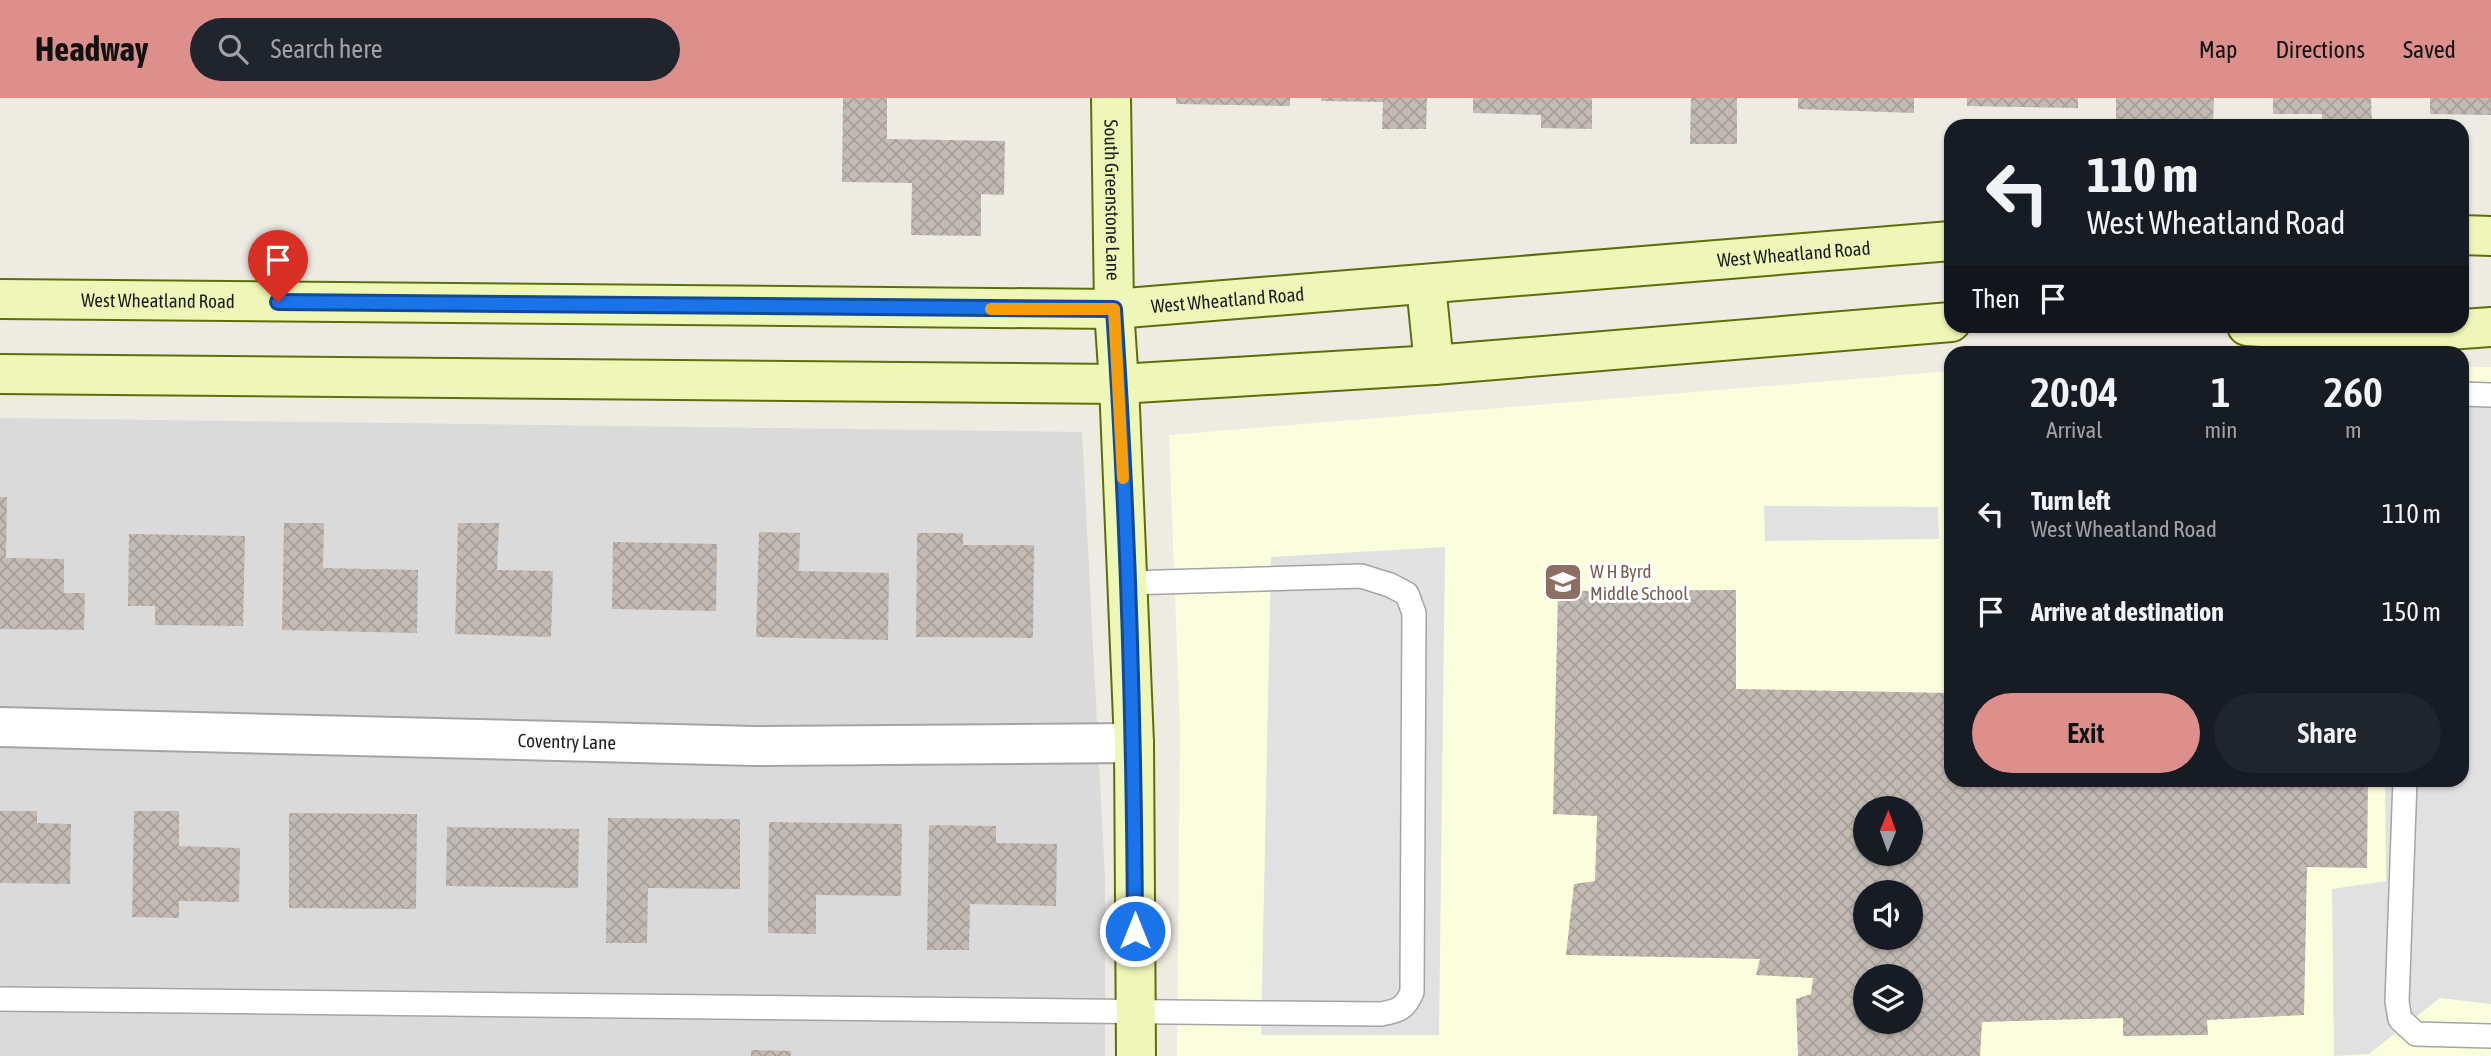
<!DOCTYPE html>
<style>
body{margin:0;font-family:"Asap Condensed",sans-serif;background:#20242c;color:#f1f3f6;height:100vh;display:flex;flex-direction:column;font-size:26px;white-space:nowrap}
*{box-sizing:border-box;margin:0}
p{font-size:23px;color:#9ea1a6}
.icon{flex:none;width:38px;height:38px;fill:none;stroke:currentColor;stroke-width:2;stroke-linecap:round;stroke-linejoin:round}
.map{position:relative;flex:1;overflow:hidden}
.sheet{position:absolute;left:1944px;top:248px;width:525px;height:441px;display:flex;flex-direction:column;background:#171b24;border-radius:21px;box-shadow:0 2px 5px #0004}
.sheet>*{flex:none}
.banner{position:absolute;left:1944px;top:21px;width:525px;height:214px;border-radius:21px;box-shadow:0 2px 5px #0004;background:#171b24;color:#f1f3f6;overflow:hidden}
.needle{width:46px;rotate:1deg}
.buttons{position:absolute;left:1853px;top:698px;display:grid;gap:14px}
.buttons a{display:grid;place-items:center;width:70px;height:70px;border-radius:50%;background:#171b24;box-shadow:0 2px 5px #0004;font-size:35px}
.pin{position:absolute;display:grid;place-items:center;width:60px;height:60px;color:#fff;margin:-72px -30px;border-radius:50% 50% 50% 0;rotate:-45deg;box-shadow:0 0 7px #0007}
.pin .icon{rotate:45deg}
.me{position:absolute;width:77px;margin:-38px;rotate:0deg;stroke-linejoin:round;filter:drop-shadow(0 0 5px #0008)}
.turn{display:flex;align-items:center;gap:24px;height:147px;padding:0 28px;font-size:32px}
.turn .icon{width:91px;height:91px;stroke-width:2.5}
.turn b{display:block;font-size:49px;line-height:60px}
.then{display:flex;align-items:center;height:66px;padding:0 28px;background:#0003;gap:14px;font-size:26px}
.eta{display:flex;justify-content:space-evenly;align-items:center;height:119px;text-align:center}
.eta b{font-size:42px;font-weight:600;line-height:49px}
.primary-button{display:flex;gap:14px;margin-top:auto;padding:14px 28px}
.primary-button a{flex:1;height:80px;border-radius:42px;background:#dc8f8b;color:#111;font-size:28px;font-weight:600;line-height:80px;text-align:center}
.primary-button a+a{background:#20242c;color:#f1f3f6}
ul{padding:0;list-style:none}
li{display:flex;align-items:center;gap:21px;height:98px;padding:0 28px}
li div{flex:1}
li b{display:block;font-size:26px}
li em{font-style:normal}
header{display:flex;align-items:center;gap:42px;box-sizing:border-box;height:98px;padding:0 35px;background:#dc8f8b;color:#111}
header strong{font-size:33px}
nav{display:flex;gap:38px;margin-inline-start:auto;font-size:24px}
.search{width:490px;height:63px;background:#20242c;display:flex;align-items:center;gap:18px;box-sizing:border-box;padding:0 24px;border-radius:38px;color:#9ea1a6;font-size:26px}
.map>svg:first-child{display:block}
.residential{fill:#dbdada}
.education{fill:#fbfedc;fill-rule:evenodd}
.parking{fill:#e1e1e1}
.building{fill:url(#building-cross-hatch);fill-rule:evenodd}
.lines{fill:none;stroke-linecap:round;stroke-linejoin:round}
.lane-casing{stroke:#a4a4a4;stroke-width:26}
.street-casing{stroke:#a4a4a4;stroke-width:42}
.secondary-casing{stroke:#5d6f09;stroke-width:42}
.lane{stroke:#fff;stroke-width:23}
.street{stroke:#fff;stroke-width:38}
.secondary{stroke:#eff7b8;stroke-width:38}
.route-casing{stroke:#114b97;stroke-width:18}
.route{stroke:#1a73e8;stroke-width:12}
.slow{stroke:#f59e0b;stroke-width:12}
.labels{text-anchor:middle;stroke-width:6;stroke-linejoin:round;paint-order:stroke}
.street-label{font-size:19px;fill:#1d1d1d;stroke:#fff}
.education-label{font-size:19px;fill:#785e54;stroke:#fff;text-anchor:start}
</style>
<header>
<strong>Headway</strong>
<div class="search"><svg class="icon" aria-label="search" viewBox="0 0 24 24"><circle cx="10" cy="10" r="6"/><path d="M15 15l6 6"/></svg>Search here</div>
<nav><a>Map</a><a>Directions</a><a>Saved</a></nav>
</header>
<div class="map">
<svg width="2491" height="958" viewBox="0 0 2491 958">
<defs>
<pattern id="building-cross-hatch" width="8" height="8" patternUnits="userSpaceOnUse" patternTransform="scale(1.75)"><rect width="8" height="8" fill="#c2bab3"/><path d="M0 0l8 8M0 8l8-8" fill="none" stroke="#a69f9a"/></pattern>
</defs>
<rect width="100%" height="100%" fill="#eeebe3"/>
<path class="residential" d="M0,320L1082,334L1105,780V958H0Z"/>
<path class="education" d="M2462,269H2491V958H1177L1180,631L1169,337L1951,273V682H2462ZM1866,710H1911V756H1866ZM1866,794H1911V840H1866ZM1866,878H1911V924H1866Z"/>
<path class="parking" d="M2462,286H2491V906L2440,900L2369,956L2334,958L2332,791L2386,783L2385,683L2462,682Z
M1764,408L1938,409L1939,441L1765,443Z
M1445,449L1439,937H1261L1271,459Z"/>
<path class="building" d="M843,0H887V41L1005,43L1004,97L981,96V138L911,137L912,85L842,84Z
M1176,0H1290V8L1176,6Z
M1321,0H1427L1426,31H1382L1383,4L1321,3Z
M1473,0H1592V31L1541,30V17L1473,15Z
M1691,0H1737V46H1690Z
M1798,0H1914V15L1798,11Z
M1967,0H2078V10L1967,8Z
M2116,0H2214L2213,28L2116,27Z
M2273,0H2371L2372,28H2322V16H2273Z
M2430,0H2491V17L2430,16Z
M0,399H7L6,460L64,461V495H85L84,532L0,531Z
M284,425H324L323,470L418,472L417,535L282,532Z
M458,425H499L497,472L553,473L551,539L455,536Z
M759,434L800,435L799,473L889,475L888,542L756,539Z
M917,435H963V447H1034L1033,540L916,539Z
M129,436L245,438L243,528L155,527V508H128Z
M613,444L717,446L716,513L612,511Z
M1736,492V591L1951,595V682H2368L2367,770L2307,769L2304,917L2207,922L2208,937L2123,938V920L1982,924L1980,958H1798L1796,901L1811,896L1813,880L1756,877L1760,861L1566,857L1574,786L1595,783L1597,718L1553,716L1558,493ZM1866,710H1911V756H1866ZM1866,794H1911V840H1866ZM1866,878H1911V924H1866Z
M0,713H37V725L71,726L70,786L0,785Z
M134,713H179V748L240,750L239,804L179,803V820L132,819Z
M289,715L417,716L416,811L289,810Z
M608,720L740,721V791L648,790L647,845H606Z
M769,724L902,726L901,798L816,797V836L768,835Z
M929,727L996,728V745L1057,746L1056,808L970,806L969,852H927Z
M447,729L579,731L578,790L446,788Z
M751,952L791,953V958H751Z"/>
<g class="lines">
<g class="lane-casing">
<path id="lane" d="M2462,296L2491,297
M2405,682L2397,904L2400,921L2416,936L2491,938
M0,901L1260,915L1381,916C1398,913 1405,911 1412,894L1414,515L1407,496L1390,487L1361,478L1127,485"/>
</g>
<g class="street-casing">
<g id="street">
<path id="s1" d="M0,629L754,648L1134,645"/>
</g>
</g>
<g class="secondary-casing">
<g id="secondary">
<path id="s2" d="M1111,0L1114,211L1119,286L1134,645L1136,958"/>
<path d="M2462,137L2491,138"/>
<path d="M1426,187L1434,267"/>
<path id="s3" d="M0,201L1114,211L1951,143"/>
<path d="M2247,228L2378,237L2491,229"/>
<path d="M0,276L1119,286L1434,267L1951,224"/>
</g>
</g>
<use href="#lane" class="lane"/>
<use href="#street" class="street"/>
<use href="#secondary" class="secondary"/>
</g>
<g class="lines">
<g class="route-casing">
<path id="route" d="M278,204L1114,211C1128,418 1134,626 1135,833"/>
</g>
<use href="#route" class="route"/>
<path class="slow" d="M991,211H1114L1123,380"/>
</g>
<defs>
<g id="school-square" transform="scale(2.0125)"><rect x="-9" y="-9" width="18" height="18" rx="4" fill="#8d6e63" stroke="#fff"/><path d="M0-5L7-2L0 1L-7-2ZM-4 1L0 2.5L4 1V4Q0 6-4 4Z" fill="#fff"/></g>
</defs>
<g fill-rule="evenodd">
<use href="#school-square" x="1563" y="484"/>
</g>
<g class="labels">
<g class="street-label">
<text dy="7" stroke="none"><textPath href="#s2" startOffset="102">South Greenstone Lane</textPath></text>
<text dy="7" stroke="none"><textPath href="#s3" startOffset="1796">West Wheatland Road</textPath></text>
<text dy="7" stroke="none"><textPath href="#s3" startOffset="158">West Wheatland Road</textPath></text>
<text dy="7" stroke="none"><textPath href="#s3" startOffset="1228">West Wheatland Road</textPath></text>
<text dy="7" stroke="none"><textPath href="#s1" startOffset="567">Coventry Lane</textPath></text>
</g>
<g class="education-label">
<text x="1590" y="480">W H Byrd<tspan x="1590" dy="22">Middle School</tspan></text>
</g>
</g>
</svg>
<div class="buttons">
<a><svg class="needle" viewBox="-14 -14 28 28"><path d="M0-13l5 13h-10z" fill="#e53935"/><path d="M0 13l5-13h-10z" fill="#9ea1a6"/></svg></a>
<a><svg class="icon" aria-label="sound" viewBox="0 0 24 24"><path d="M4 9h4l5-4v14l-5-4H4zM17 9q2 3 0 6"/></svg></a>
<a><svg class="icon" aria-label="layers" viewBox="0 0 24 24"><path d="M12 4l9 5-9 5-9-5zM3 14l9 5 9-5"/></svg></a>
</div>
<div class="pin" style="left:278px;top:204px;background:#d93025"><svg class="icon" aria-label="arrive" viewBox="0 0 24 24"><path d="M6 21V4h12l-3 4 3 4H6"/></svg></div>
<svg class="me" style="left:1135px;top:833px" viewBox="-20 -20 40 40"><circle r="17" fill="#1a73e8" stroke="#fff" stroke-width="3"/><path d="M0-11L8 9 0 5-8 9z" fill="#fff"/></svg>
<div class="banner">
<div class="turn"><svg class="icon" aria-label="left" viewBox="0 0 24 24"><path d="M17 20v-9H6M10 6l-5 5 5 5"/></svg><div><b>110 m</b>West Wheatland Road</div></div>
<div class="then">Then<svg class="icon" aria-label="arrive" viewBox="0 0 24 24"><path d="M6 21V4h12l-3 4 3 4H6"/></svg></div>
</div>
<section class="sheet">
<div class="eta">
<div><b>20:04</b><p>Arrival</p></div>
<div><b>1</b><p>min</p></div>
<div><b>260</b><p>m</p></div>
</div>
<ul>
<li><svg class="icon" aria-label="left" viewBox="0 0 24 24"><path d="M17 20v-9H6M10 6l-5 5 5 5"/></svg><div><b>Turn left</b><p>West Wheatland Road</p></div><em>110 m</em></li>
<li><svg class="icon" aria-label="arrive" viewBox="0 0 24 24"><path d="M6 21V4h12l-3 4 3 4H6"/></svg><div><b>Arrive at destination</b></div><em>150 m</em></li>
</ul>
<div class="primary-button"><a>Exit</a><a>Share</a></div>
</section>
</div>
